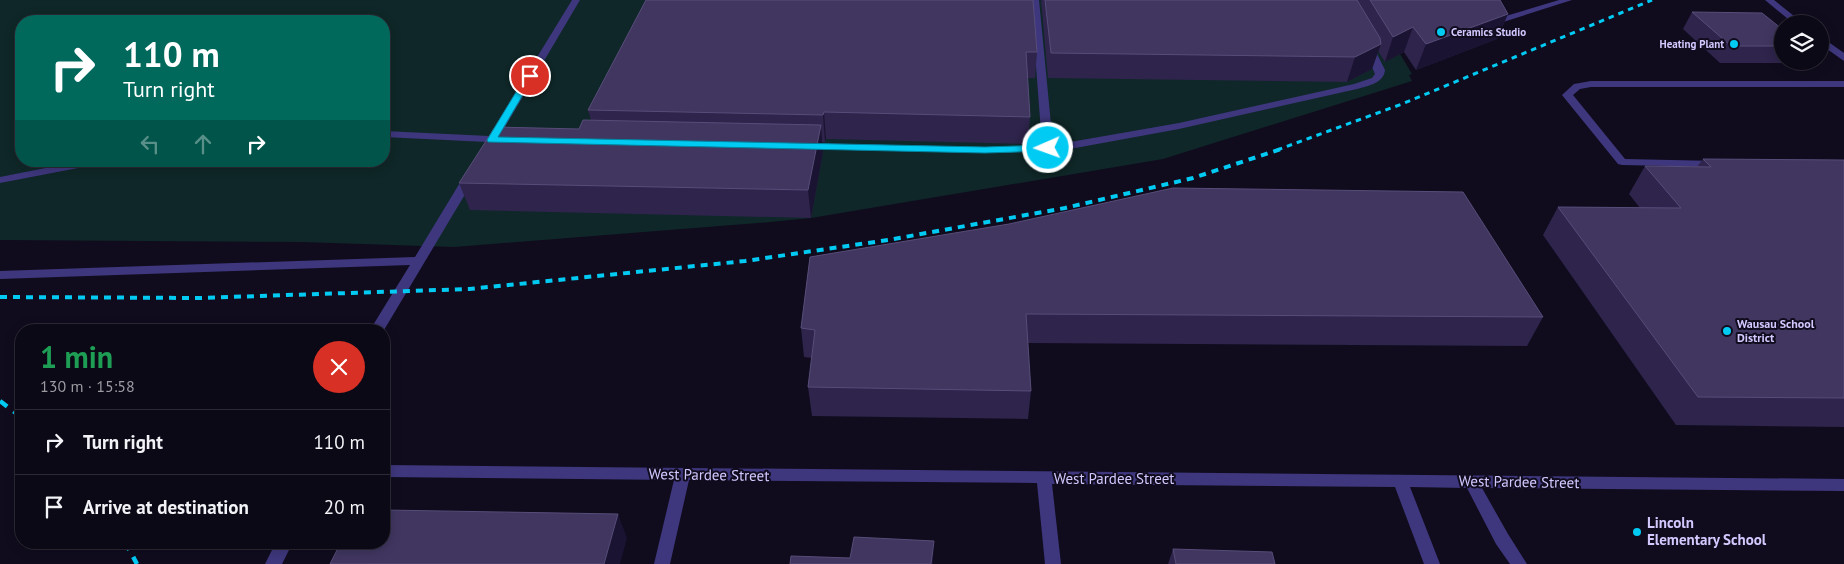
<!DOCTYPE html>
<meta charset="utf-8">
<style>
body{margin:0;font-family:"PT Sans",sans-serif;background:#15121f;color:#f1f3f6;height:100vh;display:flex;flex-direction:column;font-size:19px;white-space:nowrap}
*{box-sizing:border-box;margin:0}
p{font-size:16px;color:#9a9aa1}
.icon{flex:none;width:28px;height:28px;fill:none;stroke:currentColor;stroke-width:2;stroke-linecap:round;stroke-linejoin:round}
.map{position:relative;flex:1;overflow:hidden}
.panel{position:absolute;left:15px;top:324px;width:375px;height:225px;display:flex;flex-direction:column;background:#0c0916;border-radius:20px;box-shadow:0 2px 12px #0003,0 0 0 1px #2c2a35}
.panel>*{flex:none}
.guide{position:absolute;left:15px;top:15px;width:375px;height:152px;border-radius:20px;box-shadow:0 2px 12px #0003,0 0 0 1px #2c2a35;background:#00695c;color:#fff;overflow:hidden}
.buttons{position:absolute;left:1774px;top:15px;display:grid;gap:10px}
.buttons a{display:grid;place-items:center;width:55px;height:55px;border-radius:50%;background:#0c0916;box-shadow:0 2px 12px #0003,0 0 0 1px #2c2a35;font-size:25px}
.pin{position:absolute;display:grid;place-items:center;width:42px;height:42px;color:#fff;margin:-21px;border:2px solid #fff;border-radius:50%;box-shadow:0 1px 5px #0007}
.me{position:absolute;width:55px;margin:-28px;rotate:268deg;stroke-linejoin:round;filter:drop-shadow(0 0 4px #0008)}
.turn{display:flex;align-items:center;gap:18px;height:105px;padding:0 25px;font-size:22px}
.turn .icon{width:65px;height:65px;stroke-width:2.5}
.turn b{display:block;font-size:35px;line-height:42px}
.lanes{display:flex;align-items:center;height:48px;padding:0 25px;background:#0003;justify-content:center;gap:25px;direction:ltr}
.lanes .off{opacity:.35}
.round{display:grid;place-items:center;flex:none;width:52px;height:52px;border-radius:26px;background:#15121f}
.overview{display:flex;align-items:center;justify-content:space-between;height:85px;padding:0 25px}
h1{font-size:30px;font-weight:700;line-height:38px;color:#1e9e55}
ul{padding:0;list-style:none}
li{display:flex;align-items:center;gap:15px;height:65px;padding:0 25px;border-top:1px solid #2c2a35}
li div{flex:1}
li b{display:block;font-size:19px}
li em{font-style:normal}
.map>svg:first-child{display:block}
.green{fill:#0f2728;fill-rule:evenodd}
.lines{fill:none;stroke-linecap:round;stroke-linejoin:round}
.minor{fill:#3e377d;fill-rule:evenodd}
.rail-far2{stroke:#01cbf3;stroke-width:3;stroke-dasharray:5.5 5;stroke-linecap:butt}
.rail-far1{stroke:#01cbf3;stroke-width:4;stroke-dasharray:7 6;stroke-linecap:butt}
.rail{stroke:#01cbf3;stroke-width:4.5;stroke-dasharray:9 8;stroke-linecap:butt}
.wall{fill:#2e244c}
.shaded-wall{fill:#1b1332}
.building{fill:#403660;stroke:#574d79}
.route{fill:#01cbf3;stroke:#01849e}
.poi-dot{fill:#01cbf3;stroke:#100c1e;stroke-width:2}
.labels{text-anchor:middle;stroke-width:4;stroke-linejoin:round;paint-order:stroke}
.far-poi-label{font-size:11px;font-weight:bold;fill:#d3c9ff;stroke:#100c1e;text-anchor:start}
.poi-label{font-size:12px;font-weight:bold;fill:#d3c9ff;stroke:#100c1e;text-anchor:start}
.near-street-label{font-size:15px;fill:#d3c9ff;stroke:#100c1e}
.near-poi-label{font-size:15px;font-weight:bold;fill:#d3c9ff;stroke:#100c1e;text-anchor:start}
</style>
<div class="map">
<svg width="1844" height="564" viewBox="0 0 1844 564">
<rect width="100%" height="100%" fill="#100c1e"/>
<path class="green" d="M0,0H1386L1381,22L1412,74L1409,75L1412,81L1163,159L811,218L770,222L454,247L302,242L0,240ZM21,21H384V161H21Z"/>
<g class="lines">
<path class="minor" d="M572,0H580L499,137L508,138L509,140L508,142L491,144L487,142L384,137V131L489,136Z
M1031,0H1039L1053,145L1179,123L1354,84L1372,78L1375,74L1362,44L1367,41L1372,44L1385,70C1384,83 1368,86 1357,89L1179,129L1059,151L985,153L806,149L801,146L806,143L985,147L1042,145Z
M1476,0H1485L1499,18L1559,0H1572L1497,24L1494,23Z
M1765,0H1774L1804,24H1794Z
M1820,36L1844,53V61L1820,44Z
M1591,81H1844V87H1591L1580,89L1573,95L1625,159L1717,161L1722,164L1717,167L1622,165L1618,164L1562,95L1574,84Z
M81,161H104L99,164L0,183V177Z
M470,173L476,176L384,330H370L410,265L0,279V271L415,257L464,176Z
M384,465L1844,479V491L1482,488L1508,534L1527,564H1510L1496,544L1467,488L1410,487L1440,564H1424L1395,487L1052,484L1061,564H1045L1037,483L689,480L670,564H654L674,480L384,477Z
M276,542H293L282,564H265Z"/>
<path class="rail-far2" d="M1277,150L1402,104L1652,0"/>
<path class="rail-far1" d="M0,297L199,298L469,289L745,261L888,240L1065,208L1193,178L1281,149"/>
<path class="rail" d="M0,401L21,417
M125,542L137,564"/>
</g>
<path class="wall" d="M646,0L1037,52L1035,78H1028L1030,117L1028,144L826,139L825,142H822L823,152L811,218L470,210L459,183L579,129L591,120L588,110Z
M1041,0H1500L1508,14L1497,39L1416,70L1404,52L1385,62L1378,51L1372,69L1347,82L1048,78Z
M1692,12L1782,29V61H1795L1794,63H1720L1683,29Z
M1703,159L1844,160V427L1676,425L1543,235L1558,207L1640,208L1629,194L1645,166L1697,167Z
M810,257L1543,317L1527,346L1028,343L1031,391L1028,419L812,416L808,387L812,358L804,357L801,328Z
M1173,549L1275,564H1168Z"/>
<path class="shaded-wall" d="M1508,14L1497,39L1416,70L1426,44Z
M1413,27L1404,52L1385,62L1393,37Z
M1381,44L1372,69L1347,82L1355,57Z
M824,112L826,139L825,142L823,115Z
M821,125L823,152L811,218L808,190Z
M618,514L627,538L620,564H604Z
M934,541L933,564H931Z"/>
<path class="building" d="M646,0H1033L1037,52H1026L1030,117L824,112L823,115L588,110Z
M1045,0H1357L1380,38L1381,44L1355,57L1051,53Z
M1370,0H1500L1508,14L1426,44L1413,27L1393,37Z
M1692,12L1762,13L1782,29V46H1731Z
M583,120L821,125L808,190L459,183L495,127L579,129Z
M1703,159L1844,160V398L1698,397L1558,207L1681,208L1645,166L1711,167Z
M1173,188L1463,192L1543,317L1026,314L1031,391L808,387L815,330L801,328L810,257L1009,224Z
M384,510L618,514L604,564H330L341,542H384Z
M854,537L934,541L931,564H790L791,556L850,558Z
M1173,549L1272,552L1275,564H1176Z"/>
<path class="route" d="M527,74H530L534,76L498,137L985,147L1048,145L1053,148L1048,151L985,153L488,142L487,140Z"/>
<g class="poi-dot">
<circle cx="1441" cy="32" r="5"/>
<circle cx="1734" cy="44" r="5"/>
<circle cx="1727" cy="331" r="5"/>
<circle cx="1637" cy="532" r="5"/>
</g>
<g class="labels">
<g class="far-poi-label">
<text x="1451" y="36">Ceramics Studio</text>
<text x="1724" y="48" text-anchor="end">Heating Plant</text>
</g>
<g class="poi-label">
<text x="1737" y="328">Wausau School<tspan x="1737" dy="14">District</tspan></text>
</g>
<g class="near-street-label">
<text transform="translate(709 475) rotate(1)" y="5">West Pardee Street</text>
<text x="1114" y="484">West Pardee Street</text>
<text transform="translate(1519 482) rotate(1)" y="5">West Pardee Street</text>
</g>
<g class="near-poi-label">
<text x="1647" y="528">Lincoln<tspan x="1647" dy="17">Elementary School</tspan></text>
</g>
</g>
</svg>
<div class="buttons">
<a><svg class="icon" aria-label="layers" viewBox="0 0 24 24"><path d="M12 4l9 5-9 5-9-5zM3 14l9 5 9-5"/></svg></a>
</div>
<div class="pin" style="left:530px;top:76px;background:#d93025"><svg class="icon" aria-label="arrive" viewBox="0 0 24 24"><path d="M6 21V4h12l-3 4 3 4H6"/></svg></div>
<svg class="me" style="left:1048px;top:148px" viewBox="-20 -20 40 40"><circle r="17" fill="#01cbf3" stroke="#fff" stroke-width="3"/><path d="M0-11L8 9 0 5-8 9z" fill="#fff"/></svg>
<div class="guide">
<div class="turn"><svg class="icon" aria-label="right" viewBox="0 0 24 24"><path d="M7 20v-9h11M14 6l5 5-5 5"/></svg><div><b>110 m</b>Turn right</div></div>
<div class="lanes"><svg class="icon off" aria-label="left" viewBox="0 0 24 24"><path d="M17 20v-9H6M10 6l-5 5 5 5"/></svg><svg class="icon off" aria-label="ahead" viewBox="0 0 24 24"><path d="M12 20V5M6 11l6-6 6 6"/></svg><svg class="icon" aria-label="right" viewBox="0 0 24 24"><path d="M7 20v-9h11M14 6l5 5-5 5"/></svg></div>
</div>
<section class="panel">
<div class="overview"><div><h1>1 min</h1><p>130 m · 15:58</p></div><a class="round" style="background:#d93025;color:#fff"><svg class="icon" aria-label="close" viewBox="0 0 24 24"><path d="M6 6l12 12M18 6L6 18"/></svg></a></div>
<ul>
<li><svg class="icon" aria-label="right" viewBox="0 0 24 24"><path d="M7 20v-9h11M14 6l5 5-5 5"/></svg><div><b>Turn right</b></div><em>110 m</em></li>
<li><svg class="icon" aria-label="arrive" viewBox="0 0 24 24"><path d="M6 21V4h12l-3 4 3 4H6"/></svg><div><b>Arrive at destination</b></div><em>20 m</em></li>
</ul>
</section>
</div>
